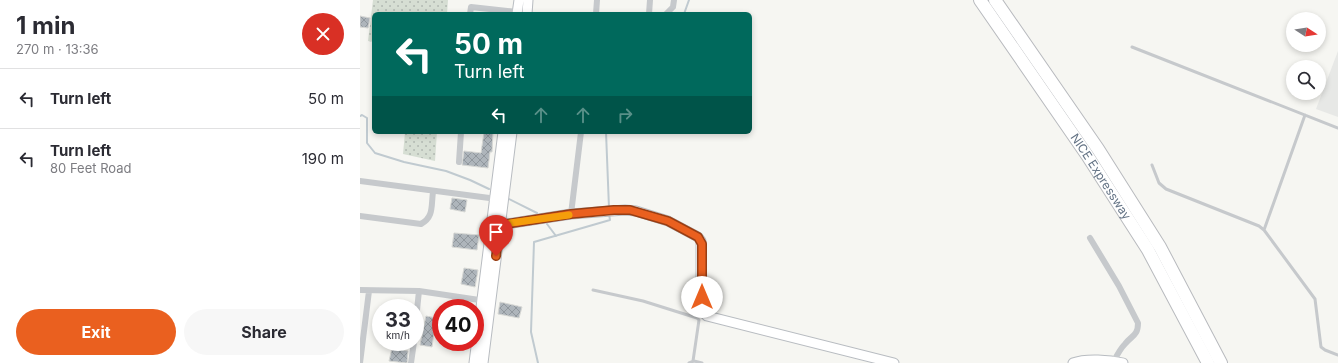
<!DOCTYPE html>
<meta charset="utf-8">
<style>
body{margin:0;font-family:Inter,sans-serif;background:#f7f7f7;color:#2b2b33;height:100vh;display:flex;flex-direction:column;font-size:15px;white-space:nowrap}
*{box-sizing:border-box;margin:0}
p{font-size:13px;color:#7c7c81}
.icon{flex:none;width:22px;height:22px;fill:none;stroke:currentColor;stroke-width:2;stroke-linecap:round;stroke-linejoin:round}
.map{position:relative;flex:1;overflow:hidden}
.details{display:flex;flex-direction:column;background:#fff;width:360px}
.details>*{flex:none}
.banner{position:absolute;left:12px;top:12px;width:380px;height:122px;border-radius:6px;box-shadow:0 2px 6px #0003;background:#00695c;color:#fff;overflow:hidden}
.needle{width:26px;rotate:102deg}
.fabs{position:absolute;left:926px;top:12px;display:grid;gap:8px}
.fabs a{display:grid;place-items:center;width:40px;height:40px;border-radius:50%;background:#fff;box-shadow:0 2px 6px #0003;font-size:20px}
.speed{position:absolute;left:12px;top:299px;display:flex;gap:8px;font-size:20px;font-weight:700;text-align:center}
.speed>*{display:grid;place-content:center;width:52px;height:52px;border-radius:50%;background:#fff;box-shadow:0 2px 6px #0003;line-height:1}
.speed small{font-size:10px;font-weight:400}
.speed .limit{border:6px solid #d22;background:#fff;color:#111}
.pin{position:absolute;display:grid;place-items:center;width:34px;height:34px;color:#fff;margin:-41px -17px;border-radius:50% 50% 50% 0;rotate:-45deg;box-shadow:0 0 4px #0007}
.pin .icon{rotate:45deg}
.me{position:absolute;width:44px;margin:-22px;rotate:0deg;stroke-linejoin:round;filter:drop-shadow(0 0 3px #0008)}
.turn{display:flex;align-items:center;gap:14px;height:84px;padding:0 16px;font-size:18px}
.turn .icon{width:52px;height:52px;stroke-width:2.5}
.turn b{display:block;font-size:28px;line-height:34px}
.lanes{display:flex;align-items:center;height:38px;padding:0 16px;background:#0003;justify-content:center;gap:20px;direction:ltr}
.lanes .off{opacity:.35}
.round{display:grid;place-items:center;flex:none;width:42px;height:42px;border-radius:21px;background:#f7f7f7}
.overview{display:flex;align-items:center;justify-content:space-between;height:68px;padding:0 16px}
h1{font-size:24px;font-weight:700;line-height:30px}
.cta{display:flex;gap:8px;margin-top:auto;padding:8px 16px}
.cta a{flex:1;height:46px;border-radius:24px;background:#ea601f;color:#fff;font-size:16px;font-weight:700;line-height:46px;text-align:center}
.cta a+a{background:#f7f7f7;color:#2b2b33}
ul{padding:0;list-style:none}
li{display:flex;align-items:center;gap:12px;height:60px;padding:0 16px;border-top:1px solid #e1e1e2}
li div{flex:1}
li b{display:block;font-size:15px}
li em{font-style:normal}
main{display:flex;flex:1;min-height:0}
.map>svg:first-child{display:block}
.built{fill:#e7e8e6}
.green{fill:url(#green-dots)}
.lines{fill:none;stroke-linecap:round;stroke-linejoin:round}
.stream{stroke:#c0cad0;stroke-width:2}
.building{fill:url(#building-cross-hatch);stroke:#d7d8d5}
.secondary-casing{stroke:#b8bcc1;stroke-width:11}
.highway-casing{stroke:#b8babe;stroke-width:14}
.lane{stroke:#c6c9cc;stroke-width:3}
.street{stroke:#c6c9cc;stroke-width:6}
.secondary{stroke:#fff;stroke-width:9}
.highway{stroke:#fff;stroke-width:12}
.route-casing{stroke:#983e14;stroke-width:10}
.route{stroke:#ea601f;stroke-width:7}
.slow{stroke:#f59e0b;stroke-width:7}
.labels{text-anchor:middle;stroke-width:4;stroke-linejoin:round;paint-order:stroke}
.street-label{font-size:12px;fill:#647385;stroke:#fff}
</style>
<main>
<section class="details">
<div class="overview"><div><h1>1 min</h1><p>270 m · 13:36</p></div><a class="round" style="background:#d93025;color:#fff"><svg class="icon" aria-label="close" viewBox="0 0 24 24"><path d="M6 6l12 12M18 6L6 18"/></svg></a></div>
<ul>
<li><svg class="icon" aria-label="left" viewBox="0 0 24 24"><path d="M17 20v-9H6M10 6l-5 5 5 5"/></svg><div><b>Turn left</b></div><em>50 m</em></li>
<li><svg class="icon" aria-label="left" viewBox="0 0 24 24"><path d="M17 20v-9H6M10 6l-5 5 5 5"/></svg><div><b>Turn left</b><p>80 Feet Road</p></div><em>190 m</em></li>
</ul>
<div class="cta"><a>Exit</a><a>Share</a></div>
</section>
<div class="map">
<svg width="978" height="363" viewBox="0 0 978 363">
<defs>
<pattern id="green-dots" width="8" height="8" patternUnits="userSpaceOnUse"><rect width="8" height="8" fill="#d6ded3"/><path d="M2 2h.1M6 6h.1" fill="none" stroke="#b1b8b1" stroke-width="1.8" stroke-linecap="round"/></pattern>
<pattern id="building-cross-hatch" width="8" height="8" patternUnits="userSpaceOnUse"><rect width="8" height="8" fill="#aeb5bb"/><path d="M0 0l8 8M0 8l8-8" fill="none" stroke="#91989e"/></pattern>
</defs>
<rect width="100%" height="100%" fill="#f6f6f2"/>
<path class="built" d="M978,51V117L956,109Z"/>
<path class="green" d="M13,0H88L87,14H14V42L8,41Z
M45,132H77L75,161L43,154Z"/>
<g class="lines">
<path class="stream" d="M324,14L329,0
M0,116L2,115L7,118V143L15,153L44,162L86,171L110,180L129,189
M246,132L249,208
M147,198L177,213
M187,224L196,236
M178,363L171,332L174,242L250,220L249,214"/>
</g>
<path class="building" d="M0,16L10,18L8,28L0,27Z
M124,132H133L132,152H130L128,168L102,165L104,151L121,153Z
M92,198L107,200L105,212L90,209Z
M94,233L119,235L117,250L92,247Z
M104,268L118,270L115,287L101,284Z
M140,302L162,307L159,318L138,314Z
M66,316L76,318L73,332L74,333L72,347L60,345Z
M32,348L48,351L47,363L29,361Z"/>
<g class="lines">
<g class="secondary-casing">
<path id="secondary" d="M157,14L159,0
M167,14L168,0
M140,225L211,214L265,210L276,211L308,221L338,237L341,241V310L347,316L534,363
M114,363L143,132
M123,363L152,132
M713,363C726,358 750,360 763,363"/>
</g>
<g class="highway-casing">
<g id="highway">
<path id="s1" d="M620,0L727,155L788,250L848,363"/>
<path d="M635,0L738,149L800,247L861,363"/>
</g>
</g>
<path class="lane" d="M772,47L978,128
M792,165L799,183L806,189L899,226L904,230L955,299L961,347L965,350L978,355
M904,230L945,115
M233,290L283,301L337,318L339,320L333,361
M329,363L334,361L342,363"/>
<path class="street" d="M110,14L111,7L158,12
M236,14L237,0
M289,14L290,0
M306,14L313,7L314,0
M99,162L101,132
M0,181L137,199
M211,214L221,132
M0,216L61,224C74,217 71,206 73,192
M730,238L759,286L778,323C778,336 772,335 765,344C760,349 757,355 754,361
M0,290L59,291L126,301
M55,329L59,291
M0,363L9,291
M51,363L54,342"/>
<use href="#secondary" class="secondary"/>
<use href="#highway" class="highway"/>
</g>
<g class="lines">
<g class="route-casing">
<path id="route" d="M136,256L140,225L211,214L254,210H270L308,221L338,237L342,244V297"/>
</g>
<use href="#route" class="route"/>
<path class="slow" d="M150,223L209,215"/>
</g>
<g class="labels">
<g class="street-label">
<text dy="4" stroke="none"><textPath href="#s1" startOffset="214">NICE Expressway</textPath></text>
</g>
</g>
</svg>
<div class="fabs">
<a><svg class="needle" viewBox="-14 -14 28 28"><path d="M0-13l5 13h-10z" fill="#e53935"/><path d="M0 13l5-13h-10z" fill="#7c7c81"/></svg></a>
<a><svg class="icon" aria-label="search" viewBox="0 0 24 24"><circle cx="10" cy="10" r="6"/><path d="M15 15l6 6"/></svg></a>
</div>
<div class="speed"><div>33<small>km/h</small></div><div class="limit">40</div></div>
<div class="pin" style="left:136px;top:256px;background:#d93025"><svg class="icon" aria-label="arrive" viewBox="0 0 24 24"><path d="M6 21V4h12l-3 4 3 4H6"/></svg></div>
<svg class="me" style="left:342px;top:297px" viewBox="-20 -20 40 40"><circle r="19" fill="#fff"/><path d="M0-13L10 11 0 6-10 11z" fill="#ea601f"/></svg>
<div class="banner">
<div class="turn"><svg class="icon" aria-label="left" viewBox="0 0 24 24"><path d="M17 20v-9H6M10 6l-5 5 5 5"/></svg><div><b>50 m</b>Turn left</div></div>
<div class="lanes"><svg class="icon" aria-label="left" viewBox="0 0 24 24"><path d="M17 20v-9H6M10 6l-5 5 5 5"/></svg><svg class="icon off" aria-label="ahead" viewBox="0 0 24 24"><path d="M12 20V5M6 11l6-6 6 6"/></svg><svg class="icon off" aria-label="ahead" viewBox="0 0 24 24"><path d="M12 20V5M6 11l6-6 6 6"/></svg><svg class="icon off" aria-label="right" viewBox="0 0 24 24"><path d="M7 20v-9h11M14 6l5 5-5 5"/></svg></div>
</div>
</div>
</main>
